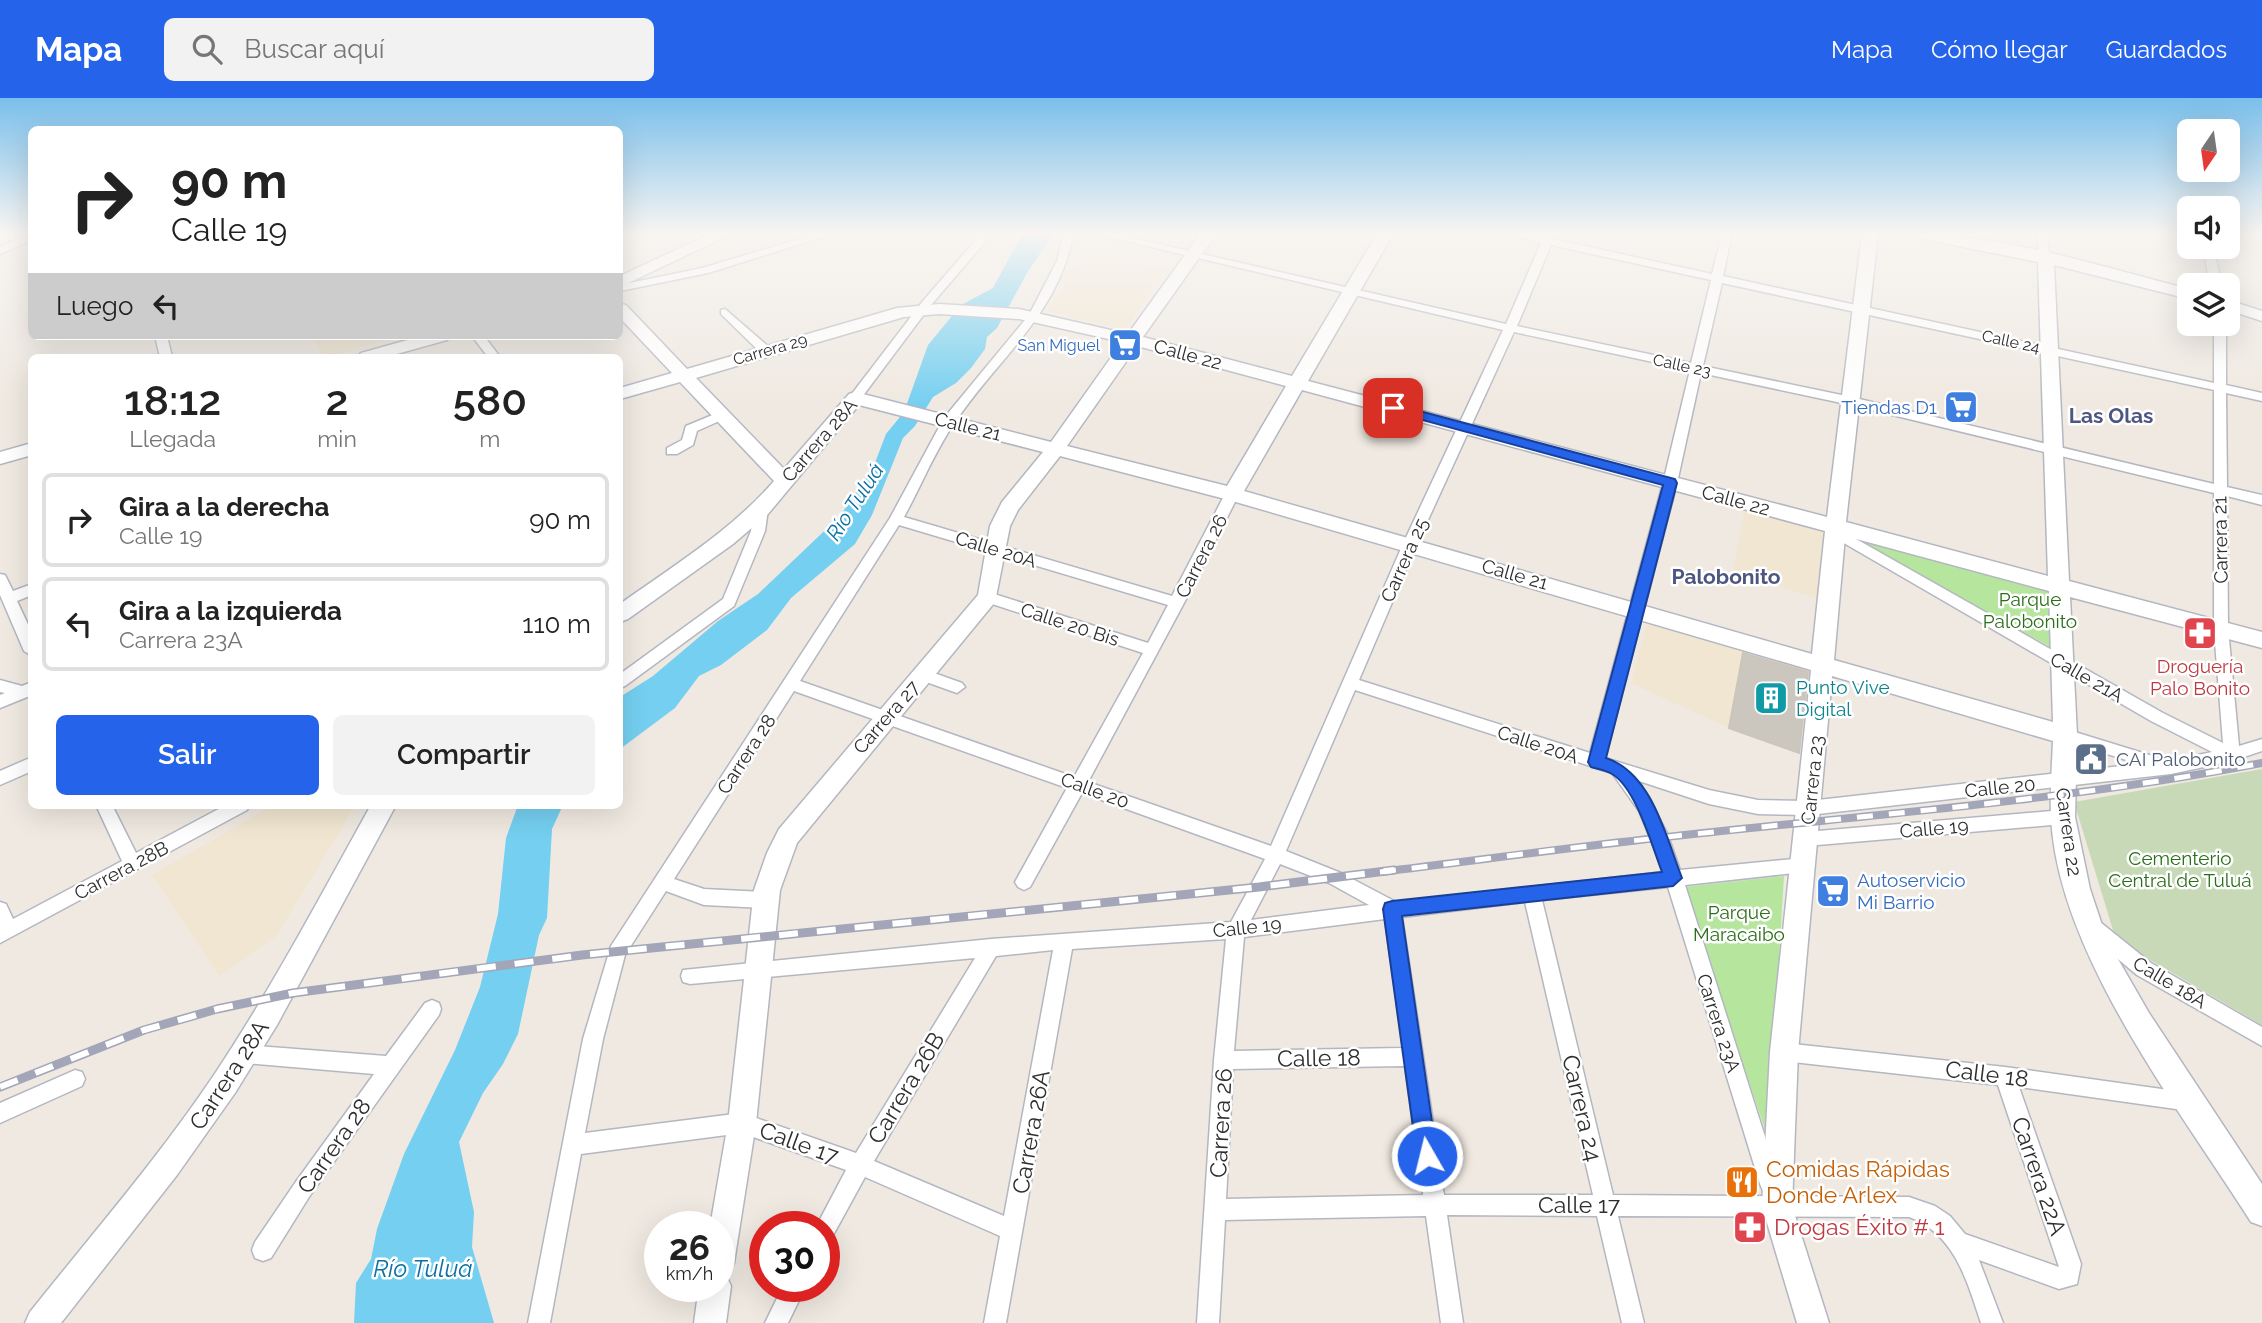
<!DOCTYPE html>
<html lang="es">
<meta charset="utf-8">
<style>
body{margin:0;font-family:Raleway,sans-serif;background:#f2f2f2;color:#222;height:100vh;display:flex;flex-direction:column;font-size:26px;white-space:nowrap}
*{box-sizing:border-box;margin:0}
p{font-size:23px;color:#767676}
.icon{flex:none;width:38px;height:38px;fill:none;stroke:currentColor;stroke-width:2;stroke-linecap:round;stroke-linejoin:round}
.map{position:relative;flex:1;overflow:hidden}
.drawer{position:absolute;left:28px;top:256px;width:595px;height:455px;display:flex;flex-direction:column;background:#fff;border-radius:10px;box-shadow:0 7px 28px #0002}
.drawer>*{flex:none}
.guide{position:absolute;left:28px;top:28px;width:595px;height:214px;border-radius:10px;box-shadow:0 7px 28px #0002;background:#fff;color:#222;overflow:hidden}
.needle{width:46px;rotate:193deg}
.controls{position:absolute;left:2177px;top:21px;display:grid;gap:14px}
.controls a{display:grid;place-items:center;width:63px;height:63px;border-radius:10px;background:#fff;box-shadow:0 7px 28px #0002;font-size:35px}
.speed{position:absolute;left:644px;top:1113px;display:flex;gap:14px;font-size:35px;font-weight:700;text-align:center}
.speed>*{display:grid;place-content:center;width:91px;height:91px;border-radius:50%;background:#fff;box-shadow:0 7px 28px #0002;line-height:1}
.speed small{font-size:18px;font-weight:400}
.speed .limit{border:10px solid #d22;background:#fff;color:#111}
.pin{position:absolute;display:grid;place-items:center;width:60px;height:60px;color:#fff;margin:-30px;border-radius:14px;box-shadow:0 4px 10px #0006}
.me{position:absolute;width:77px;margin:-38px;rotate:352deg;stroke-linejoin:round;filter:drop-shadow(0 0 5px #0008)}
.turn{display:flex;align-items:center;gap:24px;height:147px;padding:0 28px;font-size:32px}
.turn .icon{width:91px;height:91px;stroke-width:2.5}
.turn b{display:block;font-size:49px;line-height:60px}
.then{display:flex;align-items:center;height:66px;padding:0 28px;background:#0003;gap:14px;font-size:26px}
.eta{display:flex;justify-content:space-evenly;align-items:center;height:119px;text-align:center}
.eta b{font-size:42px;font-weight:600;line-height:49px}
.button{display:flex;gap:14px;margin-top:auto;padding:14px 28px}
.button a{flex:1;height:80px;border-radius:10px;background:#2563eb;color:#fff;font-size:28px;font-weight:600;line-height:80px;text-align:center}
.button a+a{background:#f2f2f2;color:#222}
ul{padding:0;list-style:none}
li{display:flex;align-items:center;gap:21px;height:94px;margin:0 14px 10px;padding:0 14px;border:4px solid #e0e0e0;border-radius:10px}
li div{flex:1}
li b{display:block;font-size:26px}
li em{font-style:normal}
header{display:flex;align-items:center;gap:42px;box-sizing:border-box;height:98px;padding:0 35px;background:#2563eb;color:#fff}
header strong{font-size:33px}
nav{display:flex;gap:38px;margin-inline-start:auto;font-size:24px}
.search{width:490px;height:63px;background:#f2f2f2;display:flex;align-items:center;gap:18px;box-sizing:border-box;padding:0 24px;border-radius:10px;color:#767676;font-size:26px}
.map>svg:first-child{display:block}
.education{fill:#f0e6d1}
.green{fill:#b6e59e}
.cemetery{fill:#c8d9b8}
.water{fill:#75cff0}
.building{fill:#cbc7bf;stroke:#cbc5ba;stroke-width:2}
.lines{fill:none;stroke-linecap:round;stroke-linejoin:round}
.street-casing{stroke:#b4b7c1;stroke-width:3}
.secondary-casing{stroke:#b4b7c1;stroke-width:3}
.street{fill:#fff;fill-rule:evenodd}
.secondary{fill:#fff;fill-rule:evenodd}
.rail-far1-casing{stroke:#a3a6b8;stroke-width:8}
.rail-casing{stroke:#a3a6b8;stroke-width:9}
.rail-far1{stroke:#fff;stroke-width:5;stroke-dasharray:16;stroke-linecap:butt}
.rail{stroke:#fff;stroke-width:6;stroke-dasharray:19;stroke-linecap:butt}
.route{fill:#2563eb;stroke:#184099;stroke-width:2}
.labels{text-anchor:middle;stroke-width:5;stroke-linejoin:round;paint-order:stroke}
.far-street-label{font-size:16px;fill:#2e2e2e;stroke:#fff}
.far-shop-label{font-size:16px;fill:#366cbe;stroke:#fff;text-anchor:end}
.street-label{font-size:19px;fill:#2e2e2e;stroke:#fff}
.shop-label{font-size:19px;fill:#366cbe;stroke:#fff;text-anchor:end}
.park-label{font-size:19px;fill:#2c6e1b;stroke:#fff}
.health-label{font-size:19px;fill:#be3a42;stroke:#fff}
.culture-label{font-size:19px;fill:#0d838f;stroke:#fff;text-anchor:start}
.service-label{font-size:19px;fill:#4e5e75;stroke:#fff;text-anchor:start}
.neighbourhood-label{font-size:21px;font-weight:bold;fill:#4d5680;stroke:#fff}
.water-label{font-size:21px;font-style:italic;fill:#0d6fa3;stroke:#fff}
.near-street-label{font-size:23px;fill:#2e2e2e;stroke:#fff}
.near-food-label{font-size:23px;fill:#c56008;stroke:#fff;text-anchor:start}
.near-health-label{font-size:23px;fill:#be3a42;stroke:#fff;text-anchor:start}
.near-water-label{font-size:24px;font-style:italic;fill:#0d6fa3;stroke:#fff}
</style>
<header>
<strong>Mapa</strong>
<div class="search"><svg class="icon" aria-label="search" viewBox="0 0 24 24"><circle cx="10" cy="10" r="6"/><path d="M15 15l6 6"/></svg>Buscar aquí</div>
<nav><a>Mapa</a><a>Cómo llegar</a><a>Guardados</a></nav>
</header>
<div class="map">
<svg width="2262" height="1225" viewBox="0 0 2262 1225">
<rect width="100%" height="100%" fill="#efe9e1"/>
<path class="education" d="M1086,151L1168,170L1125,232L1047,213L1067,183L1061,181Z
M312,238H397L328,259H323Z
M1745,411L1824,433L1819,501L1733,473Z
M1647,525L1744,552L1729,630L1631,585Z
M274,707H356L276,838L219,878L152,777Z"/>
<path class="green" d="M1852,439L2053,494L2054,551Z
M1784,778L1768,1040L1683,789Z"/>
<path class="cemetery" d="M2262,671V927L2116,842L2074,704Z"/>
<path class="water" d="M1022,136H1053L1027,175L997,230L987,239L985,251L971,270L956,285L933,299L915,328L903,340L872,417L855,446L791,500L767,532L721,567L699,578L675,610L620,651V599L653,578L718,523L758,496L840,418L873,370L886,336L904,314L928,247L961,207L993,190Z
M518,707H563L552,731L547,820L539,837L518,936L503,966L483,995L459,1044L474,1114L472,1149L494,1225H354L356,1185L371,1161L377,1131L404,1056L455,952L480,889L498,816L506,740Z"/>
<path class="building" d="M1743,555L1808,574L1799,655L1729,630Z"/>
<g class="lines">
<g class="street-casing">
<path id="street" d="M28,136H32V142L0,156V149Z
M816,136H832L708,175L620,193V187L702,170Z
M981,136H992L931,207L859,303H851V297L923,203Z
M1063,136H1073C1059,216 998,260 955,324C935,353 921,388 904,419L1172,498L1225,396L1227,393H1237L1239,396L1184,505L1088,684L1271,748L1403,446L1503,232L1096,136H1115L1506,226L1541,145L1509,136L1543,139L1545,136H1555L1553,141L1712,176L1722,136H1732L1723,178L2214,285V226H2226V287L2262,295V303L2226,295L2227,389L2262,397V407L2227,398L2228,531L2239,648L2262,641V653L2232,663L2171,676L1809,717L1758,716L1709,706L1639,683L1667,735L1680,772L1804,760L1810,762L1813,767L1810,772L1804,774L1685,787L1780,1086L1777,1093L1770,1096L1763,1093L1760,1086L1668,789L1542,802L1613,1097L1909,1099L1935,1108L1950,1118L1965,1136L2059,1169L1998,987L1784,963L1777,960L1774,954L1777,948L1784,945L2005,969L2197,996L2200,1003L2197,1010L2190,1013L2019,989L2081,1166L2077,1186L2059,1191L1979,1162L2003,1225H1981C1967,1183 1955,1136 1909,1119L1618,1118L1644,1225H1622L1597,1118L1447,1117L1463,1225H1441L1426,1118L1225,1122L1219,1225H1197L1214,962L1226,841L1072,851L1006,1225H984L1000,1138L865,1079L831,1141L824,1144V1129H816L846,1072L742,1035L581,1056L550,1225H528L583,941L611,848L890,420L944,320L1029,217L1057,163ZM1551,147L1711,182L1691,265L1517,228ZM1722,185L2214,292V386L1851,299L1703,268ZM1514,234L1690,272L1663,385L1590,655L1359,582L1417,446ZM1701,275L1851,307L2214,395V531L2223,645L2163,615L1835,429L1830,431L1828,434L1830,437L2151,623L2212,654L2169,663L2065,631L2059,633L2057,637L2059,641L2139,666L1809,703L1758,702L1709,692L1605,660L1677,385ZM899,427L1168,507L1148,545L988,494L981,499L983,503L1143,555L1074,679L800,583ZM1355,592L1612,675L1639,713L1664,774L1396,804L1341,775L1286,753ZM794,593L1067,690L1015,784L1018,789L1024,792L1030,789L1082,695L1265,761L1231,824L991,841L683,872L681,878L683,884L690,886L975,860L856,1055L742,1015L585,1035L603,941L625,857L666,793L704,807L766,810L772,807L775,802L772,797L766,794L704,791L674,781ZM1280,766L1329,785L1369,807L1251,822ZM1525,804L1593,1097H1444L1402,819ZM1385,821L1403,950L1234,953L1244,839ZM1053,852L1004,1118L874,1063L996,858ZM1405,968L1423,1097L1226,1101L1233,971Z
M2037,136H2047L2050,162L2040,160Z
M2203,149H2213L2222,187H2210Z
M725,211L770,250V256H762L721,216V212Z
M155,238H167L172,259H160Z
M472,238H484L500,259H488Z
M722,313L728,317L726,320L697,333L693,347L677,356H667V350L682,342L686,328Z
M761,406L768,411L765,433L734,508L625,588L620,590V576L723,501L751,433L754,411Z
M0,476L5,477L13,493L32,486V497L17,503L32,535V558L24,553L0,497Z
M923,571L962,585L965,589L957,595L918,581L915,577Z
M0,582L22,588L32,584V597L0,610V597L5,595L0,594Z
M32,659V673L0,687V673Z
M96,707H112L136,755L226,707H249L247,712L0,845V804L6,806L13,821L122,763Z
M2063,712L2069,714L2071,719L2069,724L2063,726L1806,748L1800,746L1797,741L1800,736L1806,734Z
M2094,822L2100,824L2151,865L2262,929V948L2137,877L2088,836L2085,830L2088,824Z
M432,902L439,905L441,911L439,917L309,1099L271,1160L263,1163L255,1160L252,1152L255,1144L295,1085L374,976L244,965L237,962L234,956L237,950L244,947L386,958L425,905Z
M75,972L82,974L85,981L82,988L0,1025V1005Z
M783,1188H806L788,1225H765Z"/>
</g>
<g class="secondary-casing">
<path id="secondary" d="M710,136H731L620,189V178Z
M1200,136H1216L1143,239L1292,278L1377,136H1393L1308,283L1827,419L1862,136H1878L1846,424L2048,478L2038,164L1924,141L1916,136C2001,136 2106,170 2189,191V201L2054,167L2069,483L2262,534V550L2070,499L2077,637L2075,719L2090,791L2107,842L2149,915L2262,1086V1128L2251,1124C2179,1010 2056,854 2051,717C2050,693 2052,667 2053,643L1832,578L1798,954L1792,1108L1829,1225H1797L1762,1108L1770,954L1811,572L1229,402L1060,358L1018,412L1010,428L995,504L797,745L780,792L756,1025L734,1165L726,1177L731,1188L726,1225H694L699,1188H719V1129H710L728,1025L754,792L767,755L779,731L978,497L990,428L1002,404L1043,354L859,307L768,416L733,446L628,521L620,524V506C673,468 731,433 774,383L680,284L620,301V290L672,275L620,220V206L626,207L687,271L897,210L939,206L1019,211L1128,236ZM939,216L1019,221L1122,244L1051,344L855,294L849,296L784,371L696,280L904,219ZM1137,248L1286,288L1227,388L1067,348ZM1302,292L1825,433L1812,556L1244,393ZM1845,438L2049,493L2053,624L1834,562Z
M2228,202L2262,213V223L2228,212Z
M422,238H450L447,242L386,259H358L361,255Z
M32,345V357L0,366V354Z
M371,707H396L277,927L235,995L177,1077L61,1225H25L30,1214C93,1135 160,1058 216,974C273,888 321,797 371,707Z"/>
</g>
<use href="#street" class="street"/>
<use href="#secondary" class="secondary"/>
<g class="rail-far1-casing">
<path id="rail-far1" d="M1380,774C1472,763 1565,750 1658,740C1862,717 2060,704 2262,665"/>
</g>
<g class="rail-casing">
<path id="rail" d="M0,989L144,932L217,911L293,895L582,857L1259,789L1394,772"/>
</g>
<use href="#rail-far1" class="rail-far1"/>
<use href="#rail" class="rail"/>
</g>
<linearGradient id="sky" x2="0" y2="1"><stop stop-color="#7abfeb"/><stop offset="0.44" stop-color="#f8f5f2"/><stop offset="1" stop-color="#f8f5f2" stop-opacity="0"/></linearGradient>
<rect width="2262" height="307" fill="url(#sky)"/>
<path class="route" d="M1393,306L1675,381L1677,385L1606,660C1652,675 1666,739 1682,780L1673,788L1402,818L1437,1058L1434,1065L1427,1068L1420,1065L1417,1058L1383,811L1385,805L1392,803L1662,774C1652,748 1636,690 1612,676C1606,672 1597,671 1591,669L1588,664L1663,387L1389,313L1387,310Z"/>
<defs>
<g id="supermarket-square" transform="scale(1.75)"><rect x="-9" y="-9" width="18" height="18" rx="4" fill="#3f7fe0" stroke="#fff"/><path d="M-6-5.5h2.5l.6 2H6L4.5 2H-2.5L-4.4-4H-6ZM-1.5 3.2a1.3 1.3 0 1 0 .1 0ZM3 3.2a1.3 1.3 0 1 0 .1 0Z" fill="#fff"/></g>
<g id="pharmacy-square" transform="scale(1.75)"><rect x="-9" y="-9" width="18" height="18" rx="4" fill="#e0444e" stroke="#fff"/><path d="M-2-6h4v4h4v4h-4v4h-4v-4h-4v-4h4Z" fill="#fff"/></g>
<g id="building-square" transform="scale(1.75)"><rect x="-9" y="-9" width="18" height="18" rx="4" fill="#0f9aa8" stroke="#fff"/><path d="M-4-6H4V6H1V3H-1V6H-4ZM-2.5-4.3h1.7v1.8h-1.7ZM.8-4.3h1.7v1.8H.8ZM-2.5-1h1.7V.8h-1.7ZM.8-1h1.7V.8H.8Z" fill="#fff"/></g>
<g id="civic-square" transform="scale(1.75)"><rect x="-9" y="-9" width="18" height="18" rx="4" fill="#5c6f8a" stroke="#fff"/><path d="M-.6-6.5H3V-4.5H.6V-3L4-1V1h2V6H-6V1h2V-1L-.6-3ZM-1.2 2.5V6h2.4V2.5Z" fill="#fff"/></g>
<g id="restaurant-square" transform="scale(1.75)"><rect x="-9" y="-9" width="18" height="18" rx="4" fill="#e8710a" stroke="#fff"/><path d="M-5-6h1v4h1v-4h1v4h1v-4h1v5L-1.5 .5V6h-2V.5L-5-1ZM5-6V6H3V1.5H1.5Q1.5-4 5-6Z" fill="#fff"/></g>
</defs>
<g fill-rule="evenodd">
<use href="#supermarket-square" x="1125" y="247"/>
<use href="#supermarket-square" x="1961" y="309"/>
<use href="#pharmacy-square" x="2200" y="535"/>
<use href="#building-square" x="1771" y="600"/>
<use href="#civic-square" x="2091" y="661"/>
<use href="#supermarket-square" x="1833" y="793"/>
<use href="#restaurant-square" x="1742" y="1084"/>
<use href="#pharmacy-square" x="1750" y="1129"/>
</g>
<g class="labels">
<g class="far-street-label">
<text transform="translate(2011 243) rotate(12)" y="6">Calle 24</text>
<text transform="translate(770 251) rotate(-16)" y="6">Carrera 29</text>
<text transform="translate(1682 267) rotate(12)" y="6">Calle 23</text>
</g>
<g class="far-shop-label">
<text x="1100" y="253">San Miguel</text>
</g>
<g class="street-label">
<text transform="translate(1188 256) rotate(15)" y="7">Calle 22</text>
<text transform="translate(968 328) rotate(14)" y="7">Calle 21</text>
<text transform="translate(819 342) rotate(-49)" y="7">Carrera 28A</text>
<text transform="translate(1736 402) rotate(15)" y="7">Calle 22</text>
<text transform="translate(2220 442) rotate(-91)" y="7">Carrera 21</text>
<text transform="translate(996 451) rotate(17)" y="7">Calle 20A</text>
<text transform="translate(1201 458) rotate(-63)" y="7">Carrera 26</text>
<text transform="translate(1404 462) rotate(-66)" y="7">Carrera 25</text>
<text transform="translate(1515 476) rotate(16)" y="7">Calle 21</text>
<text transform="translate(1070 526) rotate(18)" y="7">Calle 20 Bis</text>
<text transform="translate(2087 579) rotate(30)" y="7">Calle 21A</text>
<text transform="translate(886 619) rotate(-49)" y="7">Carrera 27</text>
<text transform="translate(1538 646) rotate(18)" y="7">Calle 20A</text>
<text transform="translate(746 656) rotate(-57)" y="7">Carrera 28</text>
<text transform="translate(1812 682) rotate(-84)" y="7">Carrera 23</text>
<text transform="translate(2000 689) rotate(-6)" y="7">Calle 20</text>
<text transform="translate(1095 692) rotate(20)" y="7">Calle 20</text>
<text transform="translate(1934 730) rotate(-5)" y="7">Calle 19</text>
<text transform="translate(2069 734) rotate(82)" y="7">Carrera 22</text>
<text transform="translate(121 772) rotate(-28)" y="7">Carrera 28B</text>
<text transform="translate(1247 829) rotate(-6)" y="7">Calle 19</text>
<text transform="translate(2170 884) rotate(31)" y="7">Calle 18A</text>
<text transform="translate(1719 925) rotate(72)" y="7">Carrera 23A</text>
</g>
<g class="shop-label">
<text x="1937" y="316">Tiendas D1</text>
<text x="1857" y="789" text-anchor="start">Autoservicio<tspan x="1857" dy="22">Mi Barrio</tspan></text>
</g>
<g class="park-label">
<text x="2030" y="508">Parque<tspan x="2030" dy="22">Palobonito</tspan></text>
<text x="2180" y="767">Cementerio<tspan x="2180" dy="22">Central de Tuluá</tspan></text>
<text x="1739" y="821">Parque<tspan x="1739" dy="22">Maracaibo</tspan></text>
</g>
<g class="health-label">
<text x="2200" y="575">Droguería<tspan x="2200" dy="22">Palo Bonito</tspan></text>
</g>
<g class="culture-label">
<text x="1796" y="596">Punto Vive<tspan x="1796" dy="22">Digital</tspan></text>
</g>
<g class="service-label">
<text x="2116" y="668">CAI Palobonito</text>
</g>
<g class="neighbourhood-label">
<text x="2111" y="325">Las Olas</text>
<text x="1726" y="486">Palobonito</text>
</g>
<g class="water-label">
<text transform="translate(855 404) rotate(-57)" y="7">Río Tuluá</text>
</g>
<g class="near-street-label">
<text transform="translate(1319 960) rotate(-1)" y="8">Calle 18</text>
<text transform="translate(1987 976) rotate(7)" y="8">Calle 18</text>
<text transform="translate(229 977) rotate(-57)" y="8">Carrera 28A</text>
<text transform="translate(906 990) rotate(-59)" y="8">Carrera 26B</text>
<text transform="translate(1582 1010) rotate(77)" y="8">Carrera 24</text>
<text transform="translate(1221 1025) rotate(-87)" y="8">Carrera 26</text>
<text transform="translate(1031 1034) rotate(-80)" y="8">Carrera 26A</text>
<text transform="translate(799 1045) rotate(20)" y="8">Calle 17</text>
<text transform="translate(334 1048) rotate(-55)" y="8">Carrera 28</text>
<text transform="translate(2039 1078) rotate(71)" y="8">Carrera 22A</text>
<text x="1579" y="1115">Calle 17</text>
</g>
<g class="near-food-label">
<text x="1766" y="1079">Comidas Rápidas<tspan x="1766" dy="26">Donde Arlex</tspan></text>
</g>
<g class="near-health-label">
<text x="1774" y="1137">Drogas Éxito # 1</text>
</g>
<g class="near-water-label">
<text x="423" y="1179">Río Tuluá</text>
</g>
</g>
</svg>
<div class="controls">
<a><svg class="needle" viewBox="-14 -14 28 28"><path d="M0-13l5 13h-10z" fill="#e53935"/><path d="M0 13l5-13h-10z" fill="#767676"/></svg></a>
<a><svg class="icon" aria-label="sound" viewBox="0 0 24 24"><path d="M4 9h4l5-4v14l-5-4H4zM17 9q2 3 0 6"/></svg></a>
<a><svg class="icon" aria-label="layers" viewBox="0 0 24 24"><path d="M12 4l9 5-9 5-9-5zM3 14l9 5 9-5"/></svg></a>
</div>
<div class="speed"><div>26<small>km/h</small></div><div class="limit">30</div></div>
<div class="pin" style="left:1393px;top:310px;background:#d93025"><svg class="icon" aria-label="arrive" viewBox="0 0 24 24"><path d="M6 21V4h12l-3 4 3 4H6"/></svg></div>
<svg class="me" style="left:1427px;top:1058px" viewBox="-20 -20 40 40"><circle r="17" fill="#2563eb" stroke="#fff" stroke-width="3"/><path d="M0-11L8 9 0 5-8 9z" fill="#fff"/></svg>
<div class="guide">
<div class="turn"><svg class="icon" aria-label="right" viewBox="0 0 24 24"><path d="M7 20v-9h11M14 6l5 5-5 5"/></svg><div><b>90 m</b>Calle 19</div></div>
<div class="then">Luego<svg class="icon" aria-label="left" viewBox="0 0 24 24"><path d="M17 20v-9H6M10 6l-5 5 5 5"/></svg></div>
</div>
<section class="drawer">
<div class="eta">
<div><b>18:12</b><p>Llegada</p></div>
<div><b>2</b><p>min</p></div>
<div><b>580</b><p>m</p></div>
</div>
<ul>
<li><svg class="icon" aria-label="right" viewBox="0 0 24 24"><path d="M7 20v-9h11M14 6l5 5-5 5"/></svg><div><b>Gira a la derecha</b><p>Calle 19</p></div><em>90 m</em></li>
<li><svg class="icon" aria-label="left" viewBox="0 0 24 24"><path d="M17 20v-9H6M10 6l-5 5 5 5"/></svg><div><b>Gira a la izquierda</b><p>Carrera 23A</p></div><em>110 m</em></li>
</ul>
<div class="button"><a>Salir</a><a>Compartir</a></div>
</section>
</div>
